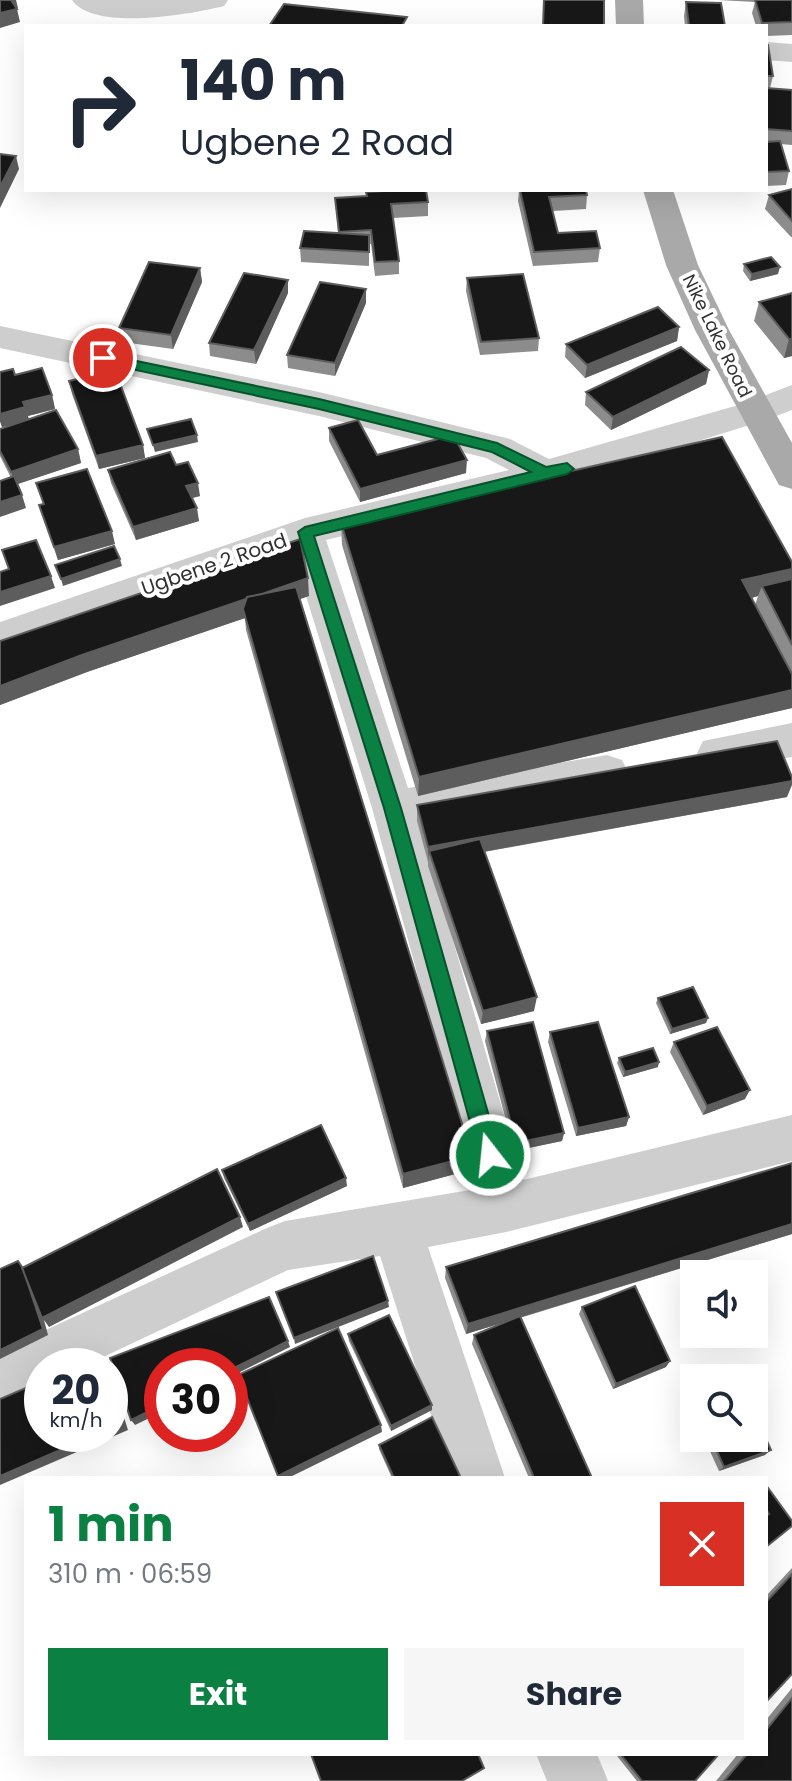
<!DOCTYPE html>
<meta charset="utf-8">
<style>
body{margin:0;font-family:Poppins,sans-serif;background:#f6f6f7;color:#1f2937;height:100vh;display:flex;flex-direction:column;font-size:30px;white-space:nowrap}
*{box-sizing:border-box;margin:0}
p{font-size:26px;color:#747a83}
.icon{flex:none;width:44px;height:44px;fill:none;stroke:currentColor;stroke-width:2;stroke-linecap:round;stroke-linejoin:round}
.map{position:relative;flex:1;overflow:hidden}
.details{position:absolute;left:24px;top:1476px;width:744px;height:280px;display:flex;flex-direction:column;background:#fff;border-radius:0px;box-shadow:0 8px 32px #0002}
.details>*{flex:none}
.hud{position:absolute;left:24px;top:24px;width:744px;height:168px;border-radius:0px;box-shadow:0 8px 32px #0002;background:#fff;color:#1f2937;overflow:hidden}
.tools{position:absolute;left:680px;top:1260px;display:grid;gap:16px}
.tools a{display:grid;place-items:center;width:88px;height:88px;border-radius:0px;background:#fff;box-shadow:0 8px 32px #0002;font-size:40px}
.speed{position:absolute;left:24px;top:1348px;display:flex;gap:16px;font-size:40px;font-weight:700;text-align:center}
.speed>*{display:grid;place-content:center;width:104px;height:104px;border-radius:50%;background:#fff;box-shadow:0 8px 32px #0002;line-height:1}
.speed small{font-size:20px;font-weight:400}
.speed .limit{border:12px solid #d22;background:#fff;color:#111}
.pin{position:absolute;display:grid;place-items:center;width:68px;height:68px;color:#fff;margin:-34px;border:4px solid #fff;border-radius:50%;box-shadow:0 2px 8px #0007}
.me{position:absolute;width:88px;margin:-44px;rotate:344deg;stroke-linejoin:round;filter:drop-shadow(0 0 6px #0008)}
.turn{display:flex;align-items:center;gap:28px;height:168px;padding:0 24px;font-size:36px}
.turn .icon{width:104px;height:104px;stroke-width:2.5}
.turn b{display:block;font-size:56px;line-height:68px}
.round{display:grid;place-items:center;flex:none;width:84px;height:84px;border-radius:0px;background:#f6f6f7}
.head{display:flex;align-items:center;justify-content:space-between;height:136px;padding:0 24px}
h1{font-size:48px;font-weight:700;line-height:60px;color:#0b8043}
.cta{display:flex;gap:16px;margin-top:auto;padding:16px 24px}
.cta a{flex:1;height:92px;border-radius:0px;background:#0b8043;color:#fff;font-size:32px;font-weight:700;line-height:92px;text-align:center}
.cta a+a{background:#f6f6f7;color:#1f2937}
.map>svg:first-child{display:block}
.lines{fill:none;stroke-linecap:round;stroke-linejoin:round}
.minor{fill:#cecece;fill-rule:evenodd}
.major{fill:#a9a9a9;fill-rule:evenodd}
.wall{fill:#8c8c8c;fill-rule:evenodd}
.shaded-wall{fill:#5d5d5d}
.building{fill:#181818;stroke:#5d5d5d;stroke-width:2}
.route{fill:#0b8043;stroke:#07532c;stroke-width:2}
.labels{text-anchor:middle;stroke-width:8;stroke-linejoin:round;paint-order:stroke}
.far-street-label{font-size:18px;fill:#313131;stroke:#fff}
.street-label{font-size:20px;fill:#313131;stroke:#fff}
</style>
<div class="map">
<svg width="792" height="1781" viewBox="0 0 792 1781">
<rect width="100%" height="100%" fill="#fff"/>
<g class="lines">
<path class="minor" d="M72,0H228L224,6C192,14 94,32 72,0Z
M766,42L792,44V62L766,60Z
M0,326L319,392L510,439L549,459L742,404L792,385V410L766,420L567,482L326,540L408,788L607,755L622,760L628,772L622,784L607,789L418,821L523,1180L792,1115V1161L506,1232L428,1247L505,1478H451L380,1256L288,1270L84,1366H42V1386L0,1405V1351L267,1228L285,1221L476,1189L372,808L292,551L0,652V622L305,518L509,470L486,458L319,416L0,348Z
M792,723V757L718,770L703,765L697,753L703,741Z
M536,1754H597L608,1781H547Z"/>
<path class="major" d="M615,0H643L644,26H616Z
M643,190H673L698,265L729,330L792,443V489L779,485L695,330L666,265Z"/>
</g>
<path class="wall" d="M718,0H792V35L766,36V26H756L752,13L755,2Z
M686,2L725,26H685L684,16Z
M766,45L773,76L770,88L792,90V145L780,144L789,171L786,185L766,186Z
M792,189V237H791L765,209L769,195Z
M519,190H586L587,195L586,209L553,211L558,233L600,248L598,262L533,266L518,201Z
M335,198L428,202V216L393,218L399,261V274L375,276L371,244H369V266L301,262L300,248L338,233Z
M744,264L778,274L750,281L743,271Z
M200,268L202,282L173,349L122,342L119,328Z
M467,278L539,338L538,351L480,355L466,291Z
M288,293L256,364L210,356L209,343Z
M792,293V356L784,358L754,321L759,302Z
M366,303L335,376L288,368L287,355Z
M679,327L677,341L585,378L565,357L566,344Z
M709,370L706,384L611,430L585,405L586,392Z
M0,372L15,375L52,395L55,409L28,416L29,419L78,449L81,463L17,484L26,508L0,456V429L12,425L2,427L0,421Z
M69,381L143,445L145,458L99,469L72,394Z
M329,428L377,455L466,473L360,502L329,441Z
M176,465L200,496L192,498L199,521L136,540L111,483L108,470Z
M36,483L115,544L58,560L39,505L43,504Z
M341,523L792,562V708L418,796L342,545ZM758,596L755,605L752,598Z
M309,596L300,599L472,1156L470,1170L403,1188L246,630L245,618L87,672L0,705V641Z
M787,797L484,852L534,1011L481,1024L428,866V862L417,821V805Z
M658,998L706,1023L670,1034L656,1003Z
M487,1031L564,1133L562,1141L514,1151L485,1041Z
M550,1032L629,1117L626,1126L576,1136L548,1042Z
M674,1042L745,1099L703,1115L670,1052Z
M619,1058L658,1067L623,1077L617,1063Z
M792,1163V1234L520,1318L592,1478H529L472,1344L474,1335L502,1323L466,1334L445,1278L446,1267Z
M222,1170L347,1186L250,1231L224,1178Z
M582,1307L666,1367L613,1389L579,1314Z
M348,1334L432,1405V1410L391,1431L349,1341Z
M694,1402V1418L689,1407Z
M704,1438H754L765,1455L719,1471Z
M379,1445L461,1478H392L379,1449Z
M792,1568V1674L766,1702V1596Z
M792,1688V1781H716L738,1754H766V1720Z
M619,1754H719L695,1781H637L617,1756Z"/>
<path class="shaded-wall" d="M9,0H16L18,8L11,10Z
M17,9L20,22L0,28V13Z
M16,156L19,169L0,208V187Z
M780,267L778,274L750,281L752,274Z
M200,268L202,282L173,349L171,335Z
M288,280V293L256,364L254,350Z
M366,289V303L335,376V363Z
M679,327L677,341L585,378L587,365Z
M789,339H792V356L784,358Z
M709,370L706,384L611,430L613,417Z
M52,395L55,409L28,416L29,421L2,427L0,421V414L23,402Z
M197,435L198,442L155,452L153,445Z
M143,445L145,458L99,469L96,456Z
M78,449L81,463L15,485L11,472Z
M467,460L466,473L360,502V489Z
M198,483L200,496L188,499L186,486Z
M22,495L26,508L0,517V502Z
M197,508L199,521L136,540L133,527Z
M112,531L115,544L58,560L54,547Z
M120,559L122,566L63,586L61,579Z
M792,569V577L788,589L762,586L758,596L736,602L742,580Z
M51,576L55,588L0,606V592Z
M308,578L309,596L246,617L243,609L245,618L87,672L0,705V686L82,655Z
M792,690V708L418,796L419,777Z
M792,781V785L787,797L432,861L429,851L428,862V847Z
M537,997L534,1011L481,1024L483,1011Z
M708,1018L706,1023L670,1034L672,1029Z
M659,1062L658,1067L623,1077L625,1072Z
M750,1090L745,1099L703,1115L707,1106Z
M629,1117L626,1126L576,1136L578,1128Z
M564,1133L562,1141L514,1151L516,1143Z
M472,1156L470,1170L403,1188V1174Z
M346,1178L347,1186L250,1231L248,1224Z
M240,1217L243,1227L49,1327L44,1320L48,1335L0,1359V1350L18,1261L23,1268Z
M792,1224V1234L466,1334L468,1324Z
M388,1301L389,1307L295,1344L294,1338Z
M288,1341L290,1347L230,1377V1370Z
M670,1361L666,1367L613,1389L616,1384Z
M110,1373L128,1430L0,1485V1476L97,1434H110Z
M162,1405V1412L135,1425L131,1420Z
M432,1405V1410L391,1431V1426Z
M381,1425L382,1432L288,1478H279L278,1476Z
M771,1450L765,1455L719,1471L724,1467Z"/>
<path class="building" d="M0,0H11L17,9L0,13Z
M544,0H604V26H543Z
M755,0H792V22L762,23Z
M686,2L721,3L725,26H689Z
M284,4L407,17L402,26H269Z
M766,45H768L773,76H766Z
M766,88L792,90V131L766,129Z
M780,141L789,171L766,172V142Z
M0,154L16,156L0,187Z
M792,189V221L769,195Z
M404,190H426L428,202L391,204L399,261L375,262L371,230L339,232L335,198L367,196L366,192Z
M520,190H586L587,195L549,197L558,233L596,231L600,248L534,252Z
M304,231L369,235V252L300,248Z
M771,257L780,267L752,274L744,264Z
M149,262L200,268L171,335L119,328Z
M244,273L288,280L254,350L209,343Z
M523,274L539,338L481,342L467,278Z
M320,282L366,289L335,363L287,355Z
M792,293V339H789L759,302Z
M658,307L679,327L587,365L566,344Z
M681,347L709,370L613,417L586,392Z
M42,368L52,395L23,402L25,407L0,414V372L13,369L15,375Z
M115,370L143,445L96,456L69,381Z
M56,410L78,449L11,472L0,451V429Z
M191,419L197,435L153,445L147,429Z
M358,420L377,455L453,435L467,460L360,489L329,428Z
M722,437L792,562V569L742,580L792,674V690L419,777L341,523Z
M170,452L176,465L188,462L198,483L186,486L197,508L133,527L108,470Z
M87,469L112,531L54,547L39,505L44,504L36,483Z
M14,476L22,495L0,502V481Z
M300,539L308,578L262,594L247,597L246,599L82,655L0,686V641Z
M36,540L51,576L0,592V572L9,569L2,550Z
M114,546L120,559L61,579L55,565Z
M792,579V645L762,586Z
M296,587L472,1156L403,1174L243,609L247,597Z
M777,741L792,777V781L428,847L417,805Z
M480,839L537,997L483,1011L429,851Z
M693,987L708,1018L672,1029L658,998Z
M533,1022L564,1133L516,1143L487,1031Z
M598,1022L629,1117L578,1128L550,1032Z
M717,1027L750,1090L707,1106L674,1042Z
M653,1048L659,1062L625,1072L619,1058Z
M321,1125L346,1178L248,1224L222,1170Z
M792,1163V1224L468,1324L446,1267Z
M217,1169L240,1217L42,1318L22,1268Z
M373,1256L388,1301L294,1338L276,1292Z
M18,1261L22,1267L29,1287L43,1329L0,1350V1269Z
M635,1286L670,1361L616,1384L582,1307Z
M269,1297L288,1341L230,1370V1366H162V1405L131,1420L110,1358Z
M389,1315L432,1405L391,1426L348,1334Z
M520,1316L592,1478H534L474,1335Z
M338,1328L381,1425L278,1476L238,1375Z
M101,1356L104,1366H78Z
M42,1381V1434H97L0,1476V1399Z
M110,1385L122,1423L110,1428Z
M754,1412L771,1450L724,1467L711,1438H754Z
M432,1417L461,1478H394L379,1445Z
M766,1485L792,1521V1526L766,1547V1516L769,1514L766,1509Z
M792,1574V1674L766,1702V1602Z
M792,1698V1781H724L747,1754H766V1730Z
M311,1754H478L484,1768L462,1781H321Z
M624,1754H719L695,1781H642L622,1756Z"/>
<path class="route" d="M103,354L319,399L497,443L546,467L567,463L574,469L567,474L314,536L401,808L500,1155L497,1162L490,1165L482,1162L479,1155L384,808L298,532L305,527L531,472L492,452L319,409L98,362V355Z"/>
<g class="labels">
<g class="far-street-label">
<text transform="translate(717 336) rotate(64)" y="6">Nike Lake Road</text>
</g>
<g class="street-label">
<text transform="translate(214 564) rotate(-19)" y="7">Ugbene 2 Road</text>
</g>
</g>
</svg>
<div class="tools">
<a><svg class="icon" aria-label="sound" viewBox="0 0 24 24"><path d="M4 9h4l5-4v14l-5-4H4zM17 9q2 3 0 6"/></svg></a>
<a><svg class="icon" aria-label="search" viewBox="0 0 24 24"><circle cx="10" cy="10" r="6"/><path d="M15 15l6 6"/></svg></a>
</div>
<div class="speed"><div>20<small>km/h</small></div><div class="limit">30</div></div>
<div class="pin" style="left:103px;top:358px;background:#d93025"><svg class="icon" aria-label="arrive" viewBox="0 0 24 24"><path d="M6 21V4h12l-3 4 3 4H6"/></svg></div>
<svg class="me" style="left:490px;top:1155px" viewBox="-20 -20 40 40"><circle r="17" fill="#0b8043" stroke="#fff" stroke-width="3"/><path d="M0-11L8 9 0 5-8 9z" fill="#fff"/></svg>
<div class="hud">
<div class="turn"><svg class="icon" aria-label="right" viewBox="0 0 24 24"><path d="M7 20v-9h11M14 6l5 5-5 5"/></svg><div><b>140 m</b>Ugbene 2 Road</div></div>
</div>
<section class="details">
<div class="head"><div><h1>1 min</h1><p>310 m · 06:59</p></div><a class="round" style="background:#d93025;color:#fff"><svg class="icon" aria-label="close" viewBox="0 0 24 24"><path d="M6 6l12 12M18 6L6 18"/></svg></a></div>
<div class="cta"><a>Exit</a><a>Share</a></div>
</section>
</div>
